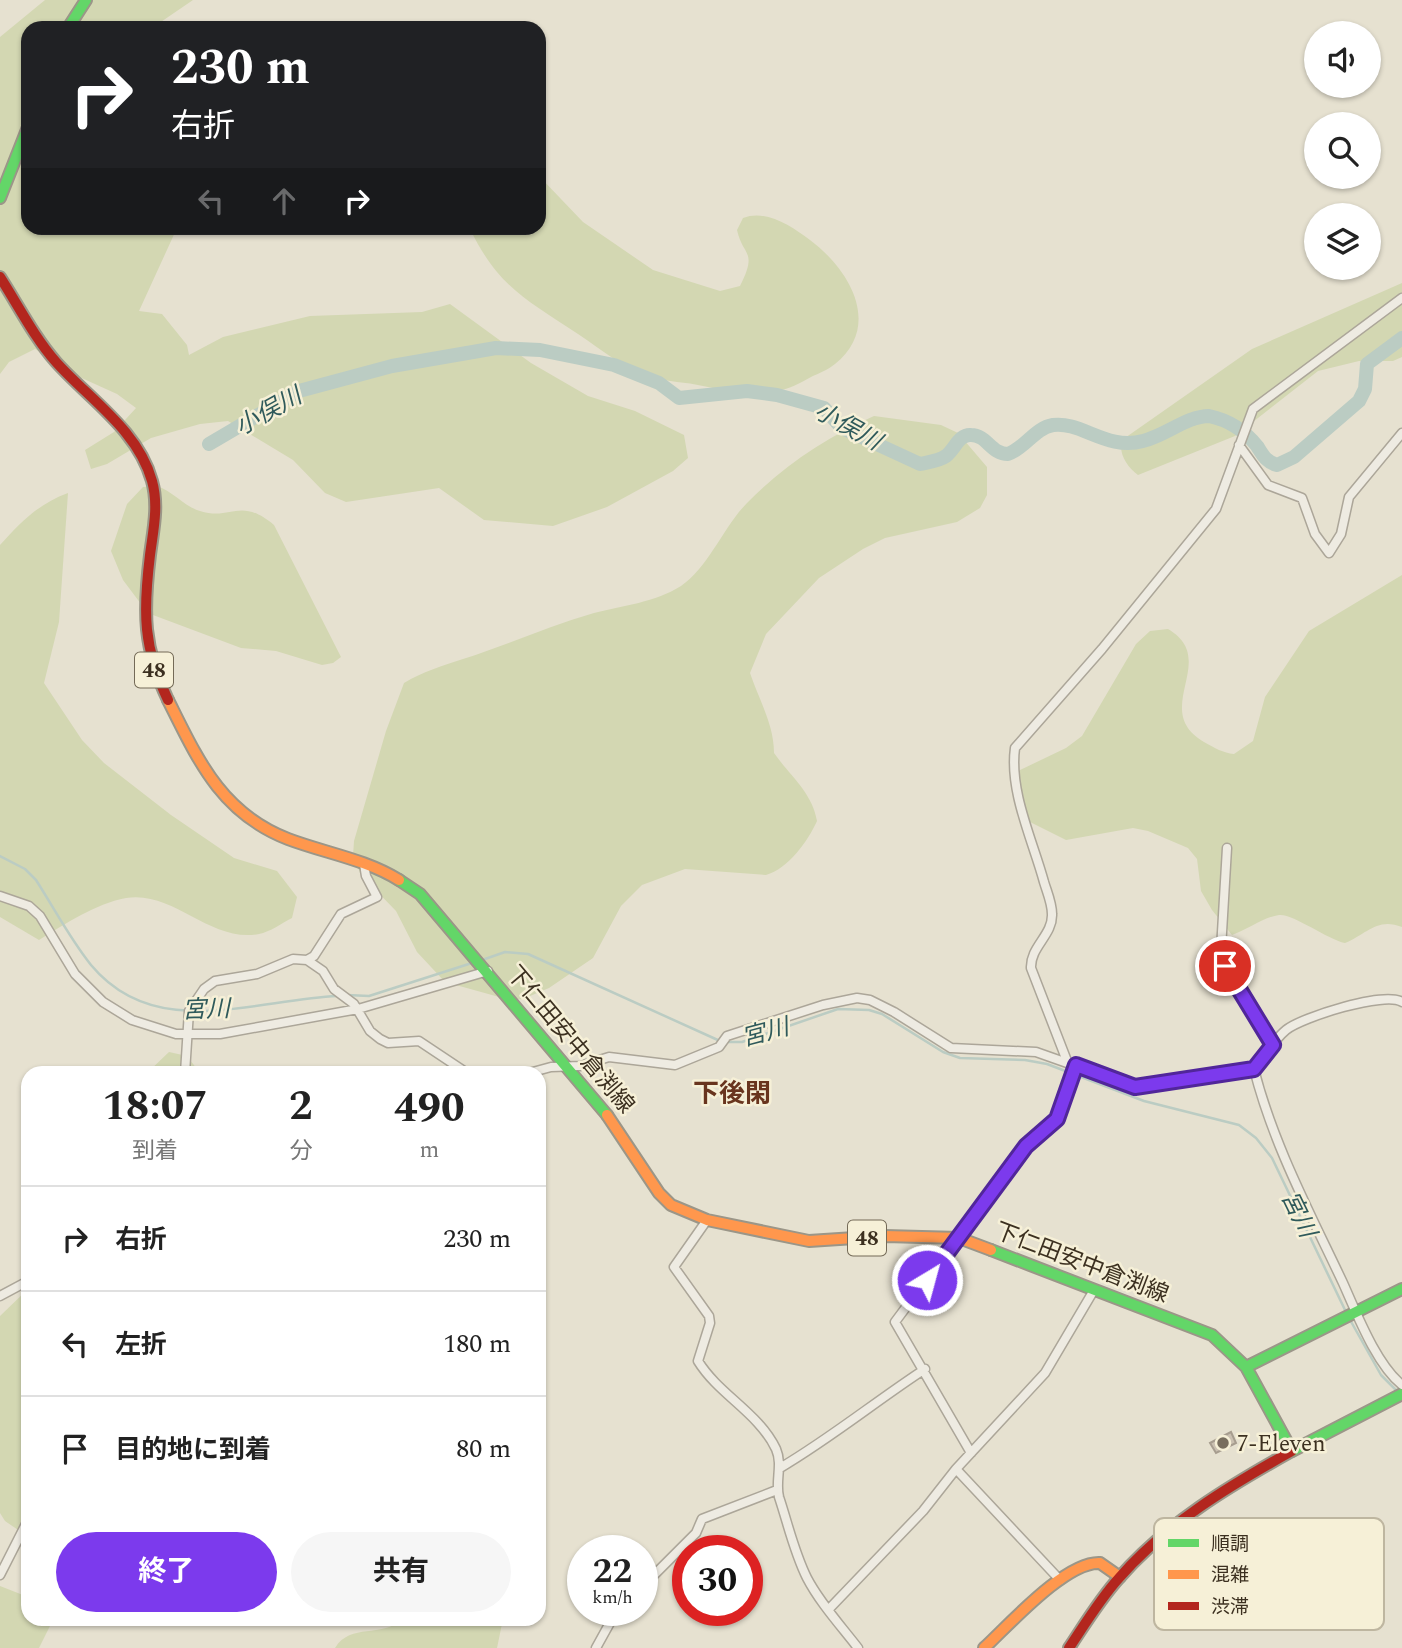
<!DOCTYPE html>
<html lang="ja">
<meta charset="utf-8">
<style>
body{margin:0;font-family:Spectral,"Noto Sans JP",serif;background:#f6f6f6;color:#222;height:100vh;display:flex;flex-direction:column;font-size:26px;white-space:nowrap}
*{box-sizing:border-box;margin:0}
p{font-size:23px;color:#767676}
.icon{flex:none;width:38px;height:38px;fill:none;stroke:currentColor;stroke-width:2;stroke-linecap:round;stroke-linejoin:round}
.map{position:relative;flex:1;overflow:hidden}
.side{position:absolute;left:21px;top:1066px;width:525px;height:560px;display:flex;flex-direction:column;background:#fff;border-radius:21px;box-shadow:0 2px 5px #0004}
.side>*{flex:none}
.top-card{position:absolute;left:21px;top:21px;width:525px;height:214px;border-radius:21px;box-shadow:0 2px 5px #0004;background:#202124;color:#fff;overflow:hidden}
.tools{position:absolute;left:1304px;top:21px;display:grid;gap:14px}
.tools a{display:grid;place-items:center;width:77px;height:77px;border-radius:50%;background:#fff;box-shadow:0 2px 5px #0004;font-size:35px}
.speed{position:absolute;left:567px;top:1535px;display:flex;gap:14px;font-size:35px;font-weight:700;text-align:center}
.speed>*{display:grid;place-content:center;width:91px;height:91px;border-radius:50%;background:#fff;box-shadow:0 2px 5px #0004;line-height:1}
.speed small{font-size:18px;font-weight:400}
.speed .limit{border:10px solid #d22;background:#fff;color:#111}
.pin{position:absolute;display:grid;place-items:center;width:60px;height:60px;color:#fff;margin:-30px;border:4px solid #fff;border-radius:50%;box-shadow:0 2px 7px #0007}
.me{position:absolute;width:77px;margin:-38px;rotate:37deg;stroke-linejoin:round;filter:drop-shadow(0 0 5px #0008)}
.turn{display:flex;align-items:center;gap:24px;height:147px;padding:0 35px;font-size:32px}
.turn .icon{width:91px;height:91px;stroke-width:2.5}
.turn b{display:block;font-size:49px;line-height:60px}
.lanes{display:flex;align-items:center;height:66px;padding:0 35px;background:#0003;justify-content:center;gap:35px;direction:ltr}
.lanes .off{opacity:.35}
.eta{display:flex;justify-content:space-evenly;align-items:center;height:119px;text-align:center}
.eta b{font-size:42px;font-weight:700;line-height:49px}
.action{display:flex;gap:14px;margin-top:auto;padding:14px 35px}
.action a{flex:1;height:80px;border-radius:42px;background:#7c3aed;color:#fff;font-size:28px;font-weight:700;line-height:80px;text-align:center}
.action a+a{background:#f6f6f6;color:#222}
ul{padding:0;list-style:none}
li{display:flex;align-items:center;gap:21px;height:105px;padding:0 35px;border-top:2px solid #e0e0e0}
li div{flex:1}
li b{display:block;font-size:26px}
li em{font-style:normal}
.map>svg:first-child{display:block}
.green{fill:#d3d7b2}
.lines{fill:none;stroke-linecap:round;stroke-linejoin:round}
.stream{stroke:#bbccc3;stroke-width:2.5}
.river{stroke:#bbccc3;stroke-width:14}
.building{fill:#cac0b1;stroke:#a79d8f;stroke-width:2}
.street-casing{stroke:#aca699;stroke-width:11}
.fast-casing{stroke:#9b9688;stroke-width:14}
.slow-casing{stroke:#9b9688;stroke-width:14}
.jam-casing{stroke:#9b9688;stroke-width:14}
.street{stroke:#eeebe2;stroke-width:8}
.fast{stroke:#63d668;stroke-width:10}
.slow{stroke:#ff974d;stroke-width:10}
.jam{stroke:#b3261e;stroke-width:10}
.route-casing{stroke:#51269a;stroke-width:18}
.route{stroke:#7c3aed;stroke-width:12}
.poi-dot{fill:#786e5e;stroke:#f6f0d7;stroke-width:2.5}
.labels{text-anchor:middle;stroke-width:5;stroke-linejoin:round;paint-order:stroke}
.shield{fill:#f6f0d7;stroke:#746a57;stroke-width:2}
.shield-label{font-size:21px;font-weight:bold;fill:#3c3020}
.street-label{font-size:23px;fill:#3c3020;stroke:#f6f0d7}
.poi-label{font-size:23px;fill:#3c3020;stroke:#f6f0d7;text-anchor:start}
.water-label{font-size:24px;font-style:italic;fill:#2f5a5b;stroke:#f6f0d7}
.quarter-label{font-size:26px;font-weight:bold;fill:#69351e;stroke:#f6f0d7}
.key{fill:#f6f0d7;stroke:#beb6a0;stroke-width:2}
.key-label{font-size:19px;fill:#3c3020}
</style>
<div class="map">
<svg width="1402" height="1648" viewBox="0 0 1402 1648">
<rect width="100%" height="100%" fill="#e6e1d0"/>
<path class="green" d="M45,0H193L152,28H28V228H177L139,311L162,314L187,345L189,355L223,337L310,316L422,312L450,304L531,363L588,396L635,411L684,435L688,458L673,471L607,507L553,526L484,520L439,488L346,502L325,493L293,460L228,421L200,424L151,438L107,464L91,469L85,450L114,432L136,408L117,394L75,375L35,349L9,362L0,374V37Z
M539,176L583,222L653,270L720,291L740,286C758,250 743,257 737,230L743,218C766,209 791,226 810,240C849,269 883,325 835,364C828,370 819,373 811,377C800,383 790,389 777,391C754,396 726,391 703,386C686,382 668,382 651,377C623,368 602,350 578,334C527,300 499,288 470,229L539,228Z
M1402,283V357L1393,361H1359L1318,371L1235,436L1143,473L1138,475C1127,467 1118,453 1122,440L1252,349Z
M874,416L941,425L958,433L987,467V495L980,508L957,522L885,538L863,549L819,578L766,634L750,673C759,700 774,724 774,753C790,776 812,792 817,821C808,841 788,869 766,875L685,869L642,885L621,906L593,958L549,988L523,999L510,1000L445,982L417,952L396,911L361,875L353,856L354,841L386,731L404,683C424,671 442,666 463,659C507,645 549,626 594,613C622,606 656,602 681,586C708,568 724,526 747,503C783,466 827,437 874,416Z
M157,486C173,491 183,506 200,511C232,521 239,496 274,525L341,657L333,663L322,665L276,651L241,648L153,615L141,604L123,580L111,551L127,504L143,487Z
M68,493L59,622L44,683L82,740L104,763L171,815L234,858L277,871L297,897L292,918C282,923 270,932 259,934C210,943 174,890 126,898C95,904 65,924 39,940L0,917V545C21,522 38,504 68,493Z
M1402,575V927C1377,917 1367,934 1345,943C1327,939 1292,913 1279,915C1264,917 1247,930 1232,935L1212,910L1201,891L1197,859L1188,848L1148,831L1133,828L1066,840L1020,817L1011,784L1018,771L1066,748L1082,736L1136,644L1150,631L1168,629C1221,660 1149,710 1204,742C1215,748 1223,753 1234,754L1253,741L1265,697L1309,631Z
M169,1052L187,1056L200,1073H147Z
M28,1289V1534H24L5,1521L0,1513V1316Z
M0,1586L28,1597V1619H49L50,1626L39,1648H0Z
M401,1619H503L497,1648H335C351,1622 382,1639 401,1619Z"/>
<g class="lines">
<path class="stream" d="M0,856L25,869L36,880C54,908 70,939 91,965C155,1042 253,1000 337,996
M485,959L505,952L528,954L720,1041
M347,995L369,996L475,962
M727,1042H742L838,1009L869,1010L882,1014L943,1052L960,1058L1025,1060L1047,1064L1144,1101L1239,1125L1256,1138L1272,1158L1346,1312
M1349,1318L1381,1375L1397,1391"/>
<path class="river" d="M209,444L299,391L392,366L496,348L540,350L614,365L659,383L679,398L747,391L777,395L824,408L842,428L920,464C929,462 939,461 946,456C955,449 959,434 971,435C987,435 991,454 1008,454C1025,448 1035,428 1053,425C1081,421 1107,451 1143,441C1165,436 1187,416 1209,416C1228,420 1245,431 1257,446C1263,455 1266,462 1277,465L1294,457L1359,401L1365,389L1367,364L1402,338"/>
</g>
<path class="building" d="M1231,1432L1236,1443L1216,1453L1210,1443Z"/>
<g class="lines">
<g class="street-casing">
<path id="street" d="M1239,445L1268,485L1302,498L1315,534L1329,553L1341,534L1349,497L1402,433
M1227,848L1221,949L1225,966L1273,1045
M0,896L29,906L40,916L75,974L103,1002L132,1020L176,1034H220L358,1009L488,971
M307,960L323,971L334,989L354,1004L370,1031L380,1039L388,1043L419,1041L467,1073
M1067,1061L1031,968C1030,947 1053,935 1052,914C1052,903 1047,892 1044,882C1033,841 1009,792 1015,748L1102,649L1216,509L1253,409L1402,298
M1254,1069C1273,1144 1310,1213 1343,1283C1357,1314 1376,1364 1402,1385
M185,1073L189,1011L204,989L215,981L257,974L293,959L307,960L314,956L341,914L377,897L366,876L364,864
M529,1073L551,1067L580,1066L609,1057L675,1065L719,1047L727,1036L823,1005L857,998L870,1000L894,1012L951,1048L1036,1052L1135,1087H1144L1254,1069C1264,1056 1274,1040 1286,1030C1302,1017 1385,991 1402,1002
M707,1220L674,1267L709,1316L710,1323L698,1361C719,1395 758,1412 776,1449C783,1465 775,1481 779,1497C788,1524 794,1552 807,1578C820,1603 841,1626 858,1648
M0,1296L28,1281
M971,1453L895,1322L1026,1146L1057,1119L1076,1065
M780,1468C831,1438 876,1401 925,1369
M956,1469L1060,1580
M0,1575L28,1520
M642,1587L696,1533L702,1519L777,1490
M829,1609L923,1511L956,1469L1045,1373L1094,1290
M596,1648L617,1610"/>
</g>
<g class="fast-casing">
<path id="fast" d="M68,28L86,0
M0,198L28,127
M399,880L420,894L607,1115
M991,1250L1212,1335L1246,1367L1292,1451L1402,1394
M1246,1367L1402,1289"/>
</g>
<g class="slow-casing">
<path id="slow" d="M168,700C198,760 221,813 288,839C325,853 365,859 399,880
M607,1115L659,1193L671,1205L707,1220L809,1241L885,1236L959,1238L991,1250
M984,1648C1009,1625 1066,1561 1100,1563L1120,1577"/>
</g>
<g class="jam-casing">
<path id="jam" d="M0,277C18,305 34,337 56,362C89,399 138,430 152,481C159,506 153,531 150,555C143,612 143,648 168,700
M1069,1648C1085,1624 1100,1599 1119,1578C1167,1523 1229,1486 1292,1451"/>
</g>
<use href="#street" class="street"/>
<use href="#fast" class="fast"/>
<use href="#slow" class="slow"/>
<use href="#jam" class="jam"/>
</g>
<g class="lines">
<g class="route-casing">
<path id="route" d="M927,1280L1026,1146L1057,1119L1076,1065L1135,1087L1254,1069L1273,1045L1225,966"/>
</g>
<use href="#route" class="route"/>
</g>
<circle class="poi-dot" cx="1223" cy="1443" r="7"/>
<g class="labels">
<g class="shield">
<rect x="135" y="652.5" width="38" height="35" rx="5"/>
<rect x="848" y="1220.5" width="38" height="35" rx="5"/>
</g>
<g class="shield-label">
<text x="154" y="677">48</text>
<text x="867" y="1245">48</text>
</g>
<g class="street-label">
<text transform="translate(571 1039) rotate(50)" y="8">下仁田安中倉渕線</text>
<text transform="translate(1082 1262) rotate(21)" y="8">下仁田安中倉渕線</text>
</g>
<g class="poi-label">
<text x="1237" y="1451">7-Eleven</text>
</g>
<g class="water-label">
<text transform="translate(268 411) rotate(-29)" y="8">小俣川</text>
<text transform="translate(848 426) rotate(29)" y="8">小俣川</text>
<text transform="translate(206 1009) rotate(-2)" y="8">宮川</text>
<text transform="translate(765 1032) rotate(-15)" y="8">宮川</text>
<text transform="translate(1299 1214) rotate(64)" y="8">宮川</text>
</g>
<g class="quarter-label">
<text x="732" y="1102">下後閑</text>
</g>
</g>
<rect x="1154" y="1518" width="230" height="112" rx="10" class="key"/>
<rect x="1168" y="1539" width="31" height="8" fill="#63d668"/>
<rect x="1168" y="1570" width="31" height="9" fill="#ff974d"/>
<rect x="1168" y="1602" width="31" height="8" fill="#b3261e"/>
<g class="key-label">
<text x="1211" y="1550">順調</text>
<text x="1211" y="1581">混雑</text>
<text x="1211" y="1613">渋滞</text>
</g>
</svg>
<div class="tools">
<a><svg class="icon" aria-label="sound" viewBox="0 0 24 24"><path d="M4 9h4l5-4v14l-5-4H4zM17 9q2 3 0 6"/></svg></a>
<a><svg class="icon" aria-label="search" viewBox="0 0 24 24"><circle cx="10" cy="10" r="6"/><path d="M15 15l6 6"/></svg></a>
<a><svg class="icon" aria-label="layers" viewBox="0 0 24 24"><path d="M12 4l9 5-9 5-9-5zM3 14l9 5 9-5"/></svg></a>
</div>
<div class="speed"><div>22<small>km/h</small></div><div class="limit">30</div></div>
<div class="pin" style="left:1225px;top:966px;background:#d93025"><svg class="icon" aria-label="arrive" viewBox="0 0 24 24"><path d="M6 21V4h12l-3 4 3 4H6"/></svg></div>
<svg class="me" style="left:927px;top:1280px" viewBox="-20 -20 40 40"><circle r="17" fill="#7c3aed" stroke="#fff" stroke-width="3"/><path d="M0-11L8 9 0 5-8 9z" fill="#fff"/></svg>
<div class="top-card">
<div class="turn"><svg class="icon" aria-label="right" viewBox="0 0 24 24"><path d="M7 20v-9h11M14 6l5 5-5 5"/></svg><div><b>230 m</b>右折</div></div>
<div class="lanes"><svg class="icon off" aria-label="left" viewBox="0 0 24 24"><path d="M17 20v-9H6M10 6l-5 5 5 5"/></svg><svg class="icon off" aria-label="ahead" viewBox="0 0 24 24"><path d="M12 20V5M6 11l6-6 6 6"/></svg><svg class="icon" aria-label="right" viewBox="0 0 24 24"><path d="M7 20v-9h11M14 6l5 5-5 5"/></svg></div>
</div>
<section class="side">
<div class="eta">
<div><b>18:07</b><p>到着</p></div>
<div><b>2</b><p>分</p></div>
<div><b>490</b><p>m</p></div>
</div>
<ul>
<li><svg class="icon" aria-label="right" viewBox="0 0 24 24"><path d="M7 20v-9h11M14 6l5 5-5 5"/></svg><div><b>右折</b></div><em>230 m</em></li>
<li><svg class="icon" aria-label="left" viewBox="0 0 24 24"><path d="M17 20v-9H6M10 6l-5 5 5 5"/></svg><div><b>左折</b></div><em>180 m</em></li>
<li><svg class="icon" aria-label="arrive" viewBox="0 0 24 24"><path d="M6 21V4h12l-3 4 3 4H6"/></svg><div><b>目的地に到着</b></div><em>80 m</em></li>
</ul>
<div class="action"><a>終了</a><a>共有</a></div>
</section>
</div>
